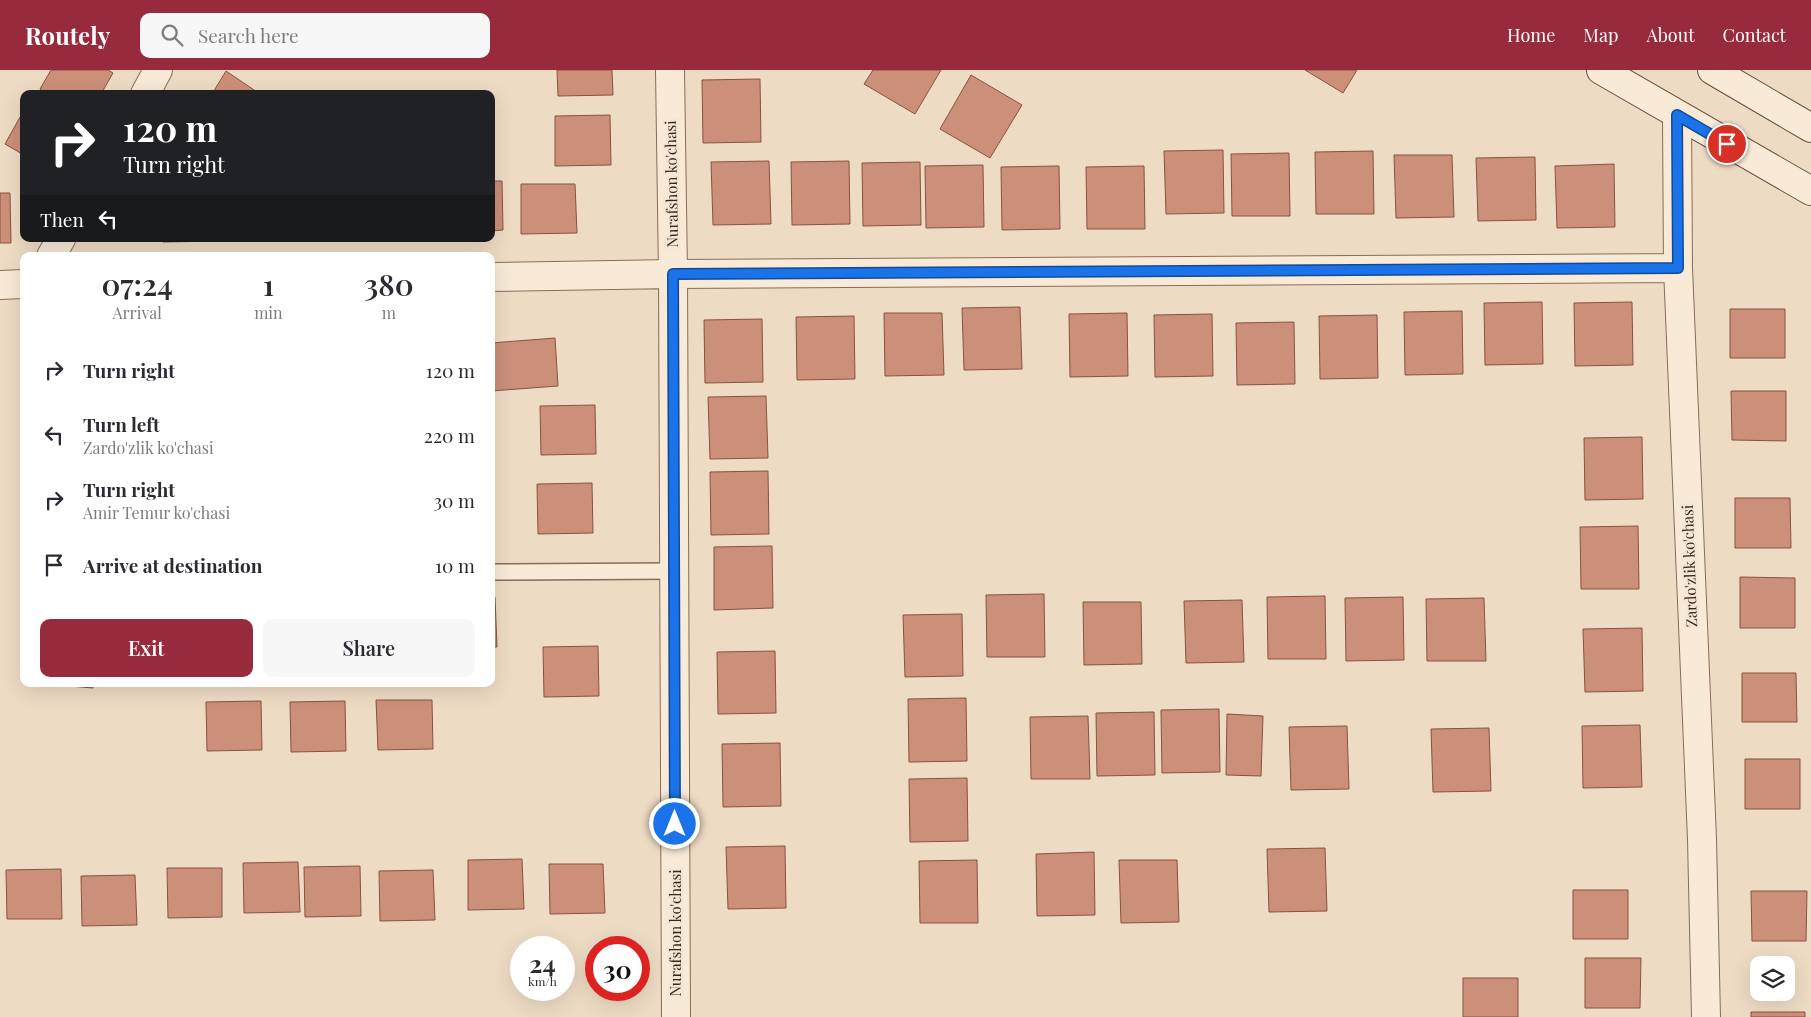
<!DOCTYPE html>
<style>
body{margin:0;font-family:"Playfair Display",serif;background:#f7f7f7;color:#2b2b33;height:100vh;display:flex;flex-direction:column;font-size:19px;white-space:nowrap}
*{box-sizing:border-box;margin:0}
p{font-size:16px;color:#7c7c81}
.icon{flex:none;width:28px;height:28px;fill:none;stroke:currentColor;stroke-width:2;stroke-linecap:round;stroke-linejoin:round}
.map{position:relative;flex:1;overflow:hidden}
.details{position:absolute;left:20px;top:182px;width:475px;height:435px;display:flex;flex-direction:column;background:#fff;border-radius:10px;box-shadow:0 5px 20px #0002}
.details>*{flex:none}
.guide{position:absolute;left:20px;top:20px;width:475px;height:152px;border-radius:10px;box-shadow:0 5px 20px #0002;background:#202124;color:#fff;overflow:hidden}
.tools{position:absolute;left:1750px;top:886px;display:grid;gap:10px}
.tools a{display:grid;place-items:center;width:45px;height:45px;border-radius:10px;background:#fff;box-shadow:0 5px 20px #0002;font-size:25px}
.speed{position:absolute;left:510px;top:866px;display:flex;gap:10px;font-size:25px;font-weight:700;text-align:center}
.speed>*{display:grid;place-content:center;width:65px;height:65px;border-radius:50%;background:#fff;box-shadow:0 5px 20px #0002;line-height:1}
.speed small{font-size:12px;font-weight:400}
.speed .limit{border:8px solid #d22;background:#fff;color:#111}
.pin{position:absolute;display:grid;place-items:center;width:42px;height:42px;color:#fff;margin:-21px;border:2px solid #fff;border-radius:50%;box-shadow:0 1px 5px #0007}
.me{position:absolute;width:55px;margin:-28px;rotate:0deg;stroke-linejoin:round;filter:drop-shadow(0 0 4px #0008)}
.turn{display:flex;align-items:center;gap:18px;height:105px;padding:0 20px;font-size:22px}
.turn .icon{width:65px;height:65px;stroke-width:2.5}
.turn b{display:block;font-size:35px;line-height:42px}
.then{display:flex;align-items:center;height:48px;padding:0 20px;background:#0003;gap:10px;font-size:19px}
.eta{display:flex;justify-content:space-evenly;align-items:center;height:85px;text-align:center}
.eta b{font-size:30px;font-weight:600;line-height:35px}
.button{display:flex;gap:10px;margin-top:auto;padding:10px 20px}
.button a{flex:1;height:58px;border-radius:10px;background:#972a3c;color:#fff;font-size:20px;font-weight:600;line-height:58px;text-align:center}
.button a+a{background:#f7f7f7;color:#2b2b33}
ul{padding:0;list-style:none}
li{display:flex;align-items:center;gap:15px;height:65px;padding:0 20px}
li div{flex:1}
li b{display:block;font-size:19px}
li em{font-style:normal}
header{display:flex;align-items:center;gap:30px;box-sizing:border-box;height:70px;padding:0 25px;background:#972a3c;color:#fff}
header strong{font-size:24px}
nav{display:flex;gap:28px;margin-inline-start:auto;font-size:18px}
.search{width:350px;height:45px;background:#f7f7f7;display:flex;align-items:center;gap:12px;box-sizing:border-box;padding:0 18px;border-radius:10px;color:#7c7c81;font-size:19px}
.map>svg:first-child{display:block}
.building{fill:#cc8f7a;stroke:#885240}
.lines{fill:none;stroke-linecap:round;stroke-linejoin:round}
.lane-casing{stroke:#896c5a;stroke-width:18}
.street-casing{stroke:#896c5a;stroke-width:30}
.secondary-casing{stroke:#6a4d3d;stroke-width:30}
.lane{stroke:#f9ead7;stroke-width:15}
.street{stroke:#f9ead7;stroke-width:28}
.secondary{stroke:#f9ead7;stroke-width:28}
.route-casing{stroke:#114b97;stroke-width:12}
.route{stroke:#1a73e8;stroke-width:9}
.labels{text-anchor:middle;stroke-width:5;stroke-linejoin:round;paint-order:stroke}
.street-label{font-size:15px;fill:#39271e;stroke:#f5e6d3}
</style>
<header>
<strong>Routely</strong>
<div class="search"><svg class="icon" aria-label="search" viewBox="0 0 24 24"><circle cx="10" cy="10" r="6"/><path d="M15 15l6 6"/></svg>Search here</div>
<nav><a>Home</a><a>Map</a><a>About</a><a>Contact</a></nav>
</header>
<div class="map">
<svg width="1811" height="947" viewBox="0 0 1811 947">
<rect width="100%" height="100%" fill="#eedbc4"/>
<path class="building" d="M51,0H108L113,3L101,24H48L40,19Z
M557,0H612L613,25L558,26Z
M873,0H941L915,44L864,14Z
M1305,0H1357L1343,23Z
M226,1L260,24H212Z
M971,5L1022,35L990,88L940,59Z
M760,9L761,72L703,73L702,10Z
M24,40V85L5,74Z
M610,45L611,95L555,96V46Z
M1223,80L1224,143L1166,144L1164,81Z
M1373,81L1374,144H1316L1315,82Z
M1289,83L1290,146H1232L1231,84Z
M1394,85H1452L1454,147L1396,148Z
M1535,87L1536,150L1478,151L1476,88Z
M769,91L771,154L713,155L711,92Z
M849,91L850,154L792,155L791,92Z
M920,92L921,155L863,156L862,93Z
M1614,94L1615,157L1557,158L1555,96Z
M983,95L984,157L926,158L925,96Z
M1059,96L1060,159L1002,160L1001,97Z
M1144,96L1145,159H1087L1086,97Z
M491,111H502L503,160L491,161Z
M521,114H575L577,163L521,164Z
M0,123H10L11,173H0Z
M163,169H218V171L163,172Z
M1542,232L1543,294L1485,295L1484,233Z
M1632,232L1633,295L1575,296L1574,233Z
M1020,237L1022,299L964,300L962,238Z
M1730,239H1785V288H1730Z
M1462,241L1463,304L1405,305L1404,242Z
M884,243H942L944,305L885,306Z
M1127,243L1128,306L1070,307L1069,244Z
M1212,244L1213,306L1155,307L1154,245Z
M1377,245L1378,308L1320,309L1319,246Z
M854,246L855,309L797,310L796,247Z
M762,249L763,312L705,313L704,250Z
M1294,252L1295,314L1237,315L1236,253Z
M555,268L558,316L491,321V273Z
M1731,321H1786V371L1732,370Z
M766,326L768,388L710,389L708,327Z
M595,335L596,384L541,385L540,336Z
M1642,367L1643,429L1585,430L1584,368Z
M768,401L769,464L711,465L710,402Z
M592,413L593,463L538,464L537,414Z
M1735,428H1790L1791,478H1735Z
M1638,456L1639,519H1581L1580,457Z
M772,476L773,538L714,540V477Z
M1740,507L1795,508V558H1740Z
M1044,524L1045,587H987L986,525Z
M1325,526L1326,589H1268L1267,527Z
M491,527H495L497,577H491Z
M1403,527L1404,590L1346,591L1345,528Z
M1484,528L1486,591H1427L1426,529Z
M1242,530L1244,592L1186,593L1184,531Z
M1083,532H1141L1142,594L1084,595Z
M962,544L963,606L905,607L903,545Z
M1642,558L1643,621L1585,622L1583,559Z
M598,576L599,626L544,627L543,577Z
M775,581L776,643L718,644L717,582Z
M1742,603H1796L1797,652H1742Z
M46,614H93V618Z
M966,628L967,691L909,692L908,629Z
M376,630H432L433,679L378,680Z
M261,631L262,680L207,681L206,632Z
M345,631L346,681L291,682L290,632Z
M1219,639L1220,702L1162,703L1161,640Z
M1154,642L1155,705L1097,706L1096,643Z
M1227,644L1263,646L1261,706L1226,705Z
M1088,646L1090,709H1031L1030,647Z
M1640,655L1642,717L1583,718L1582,656Z
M1347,656L1349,719L1291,720L1289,657Z
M1489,658L1491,721L1433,722L1431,659Z
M780,673L781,736L723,737L722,674Z
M1745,689H1800V739H1745Z
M967,708L968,771L910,772L909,709Z
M785,776L786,838L728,839L726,777Z
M1325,778L1327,841L1269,842L1267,779Z
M1094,782L1095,845L1037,846L1036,784Z
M522,789L524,839L468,840V790Z
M977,790L978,853H920L919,791Z
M1119,790H1177L1179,852L1121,853Z
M298,792L300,842L244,843L243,793Z
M549,794H603L605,843L550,844Z
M360,796L361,846L305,847L304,797Z
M167,798H222V847L168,848Z
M61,799L62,849H7L6,800Z
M433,800L435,850L380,851L379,801Z
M135,805L137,855L82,856L81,806Z
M1573,820H1628V869H1573Z
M1751,821H1807L1806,871H1752Z
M1585,888H1641L1640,938H1585Z
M1463,908H1518V947H1463Z
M1751,942H1805V947H1751Z"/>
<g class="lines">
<g class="lane-casing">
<path id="lane" d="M491,502L674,501"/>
</g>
<g class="street-casing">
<path id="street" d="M670,0L673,204L676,947
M145,24L158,0
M1677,45L1678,198L1702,769L1706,947
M51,186L61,169
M491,207L673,204L1678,198
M0,215L24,214"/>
</g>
<g class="secondary-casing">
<path id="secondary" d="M1601,0L1811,121
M1712,0L1811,58"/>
</g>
<use href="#lane" class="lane"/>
<use href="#street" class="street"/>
<use href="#secondary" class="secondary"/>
</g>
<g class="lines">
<g class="route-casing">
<path id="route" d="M675,754L673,204L1678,198L1677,45L1727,74"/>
</g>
<use href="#route" class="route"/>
</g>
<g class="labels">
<g class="street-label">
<text transform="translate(672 114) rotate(-91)" y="5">Nurafshon ko'chasi</text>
<text transform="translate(1690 496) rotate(-92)" y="5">Zardo'zlik ko'chasi</text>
<text transform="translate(676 863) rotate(-90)" y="5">Nurafshon ko'chasi</text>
</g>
</g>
</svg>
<div class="tools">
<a><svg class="icon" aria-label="layers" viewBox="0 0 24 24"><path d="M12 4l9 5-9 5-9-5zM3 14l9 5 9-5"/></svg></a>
</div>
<div class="speed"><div>24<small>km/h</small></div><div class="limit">30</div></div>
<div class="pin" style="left:1727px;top:74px;background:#d93025"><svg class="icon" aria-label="arrive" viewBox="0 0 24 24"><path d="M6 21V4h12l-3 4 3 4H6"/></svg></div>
<svg class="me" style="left:675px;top:754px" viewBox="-20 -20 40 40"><circle r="17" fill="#1a73e8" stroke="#fff" stroke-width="3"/><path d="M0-11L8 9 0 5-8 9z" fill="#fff"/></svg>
<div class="guide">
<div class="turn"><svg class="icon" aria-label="right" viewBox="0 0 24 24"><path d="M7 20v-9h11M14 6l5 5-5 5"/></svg><div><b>120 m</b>Turn right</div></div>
<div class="then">Then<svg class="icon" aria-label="left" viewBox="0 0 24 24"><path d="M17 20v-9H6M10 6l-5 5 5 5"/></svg></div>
</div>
<section class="details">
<div class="eta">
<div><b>07:24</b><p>Arrival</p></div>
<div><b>1</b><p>min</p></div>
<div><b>380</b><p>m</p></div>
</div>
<ul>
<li><svg class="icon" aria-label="right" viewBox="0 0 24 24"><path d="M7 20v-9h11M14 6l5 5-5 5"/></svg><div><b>Turn right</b></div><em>120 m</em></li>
<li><svg class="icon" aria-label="left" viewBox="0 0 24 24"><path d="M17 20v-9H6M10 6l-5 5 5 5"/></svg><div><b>Turn left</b><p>Zardo'zlik ko'chasi</p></div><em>220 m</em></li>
<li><svg class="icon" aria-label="right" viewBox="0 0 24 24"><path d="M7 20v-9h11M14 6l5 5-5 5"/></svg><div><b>Turn right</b><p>Amir Temur ko'chasi</p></div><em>30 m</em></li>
<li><svg class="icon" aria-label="arrive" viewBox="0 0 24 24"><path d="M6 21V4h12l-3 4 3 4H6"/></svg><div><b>Arrive at destination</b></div><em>10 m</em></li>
</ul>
<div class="button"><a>Exit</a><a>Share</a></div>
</section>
</div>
